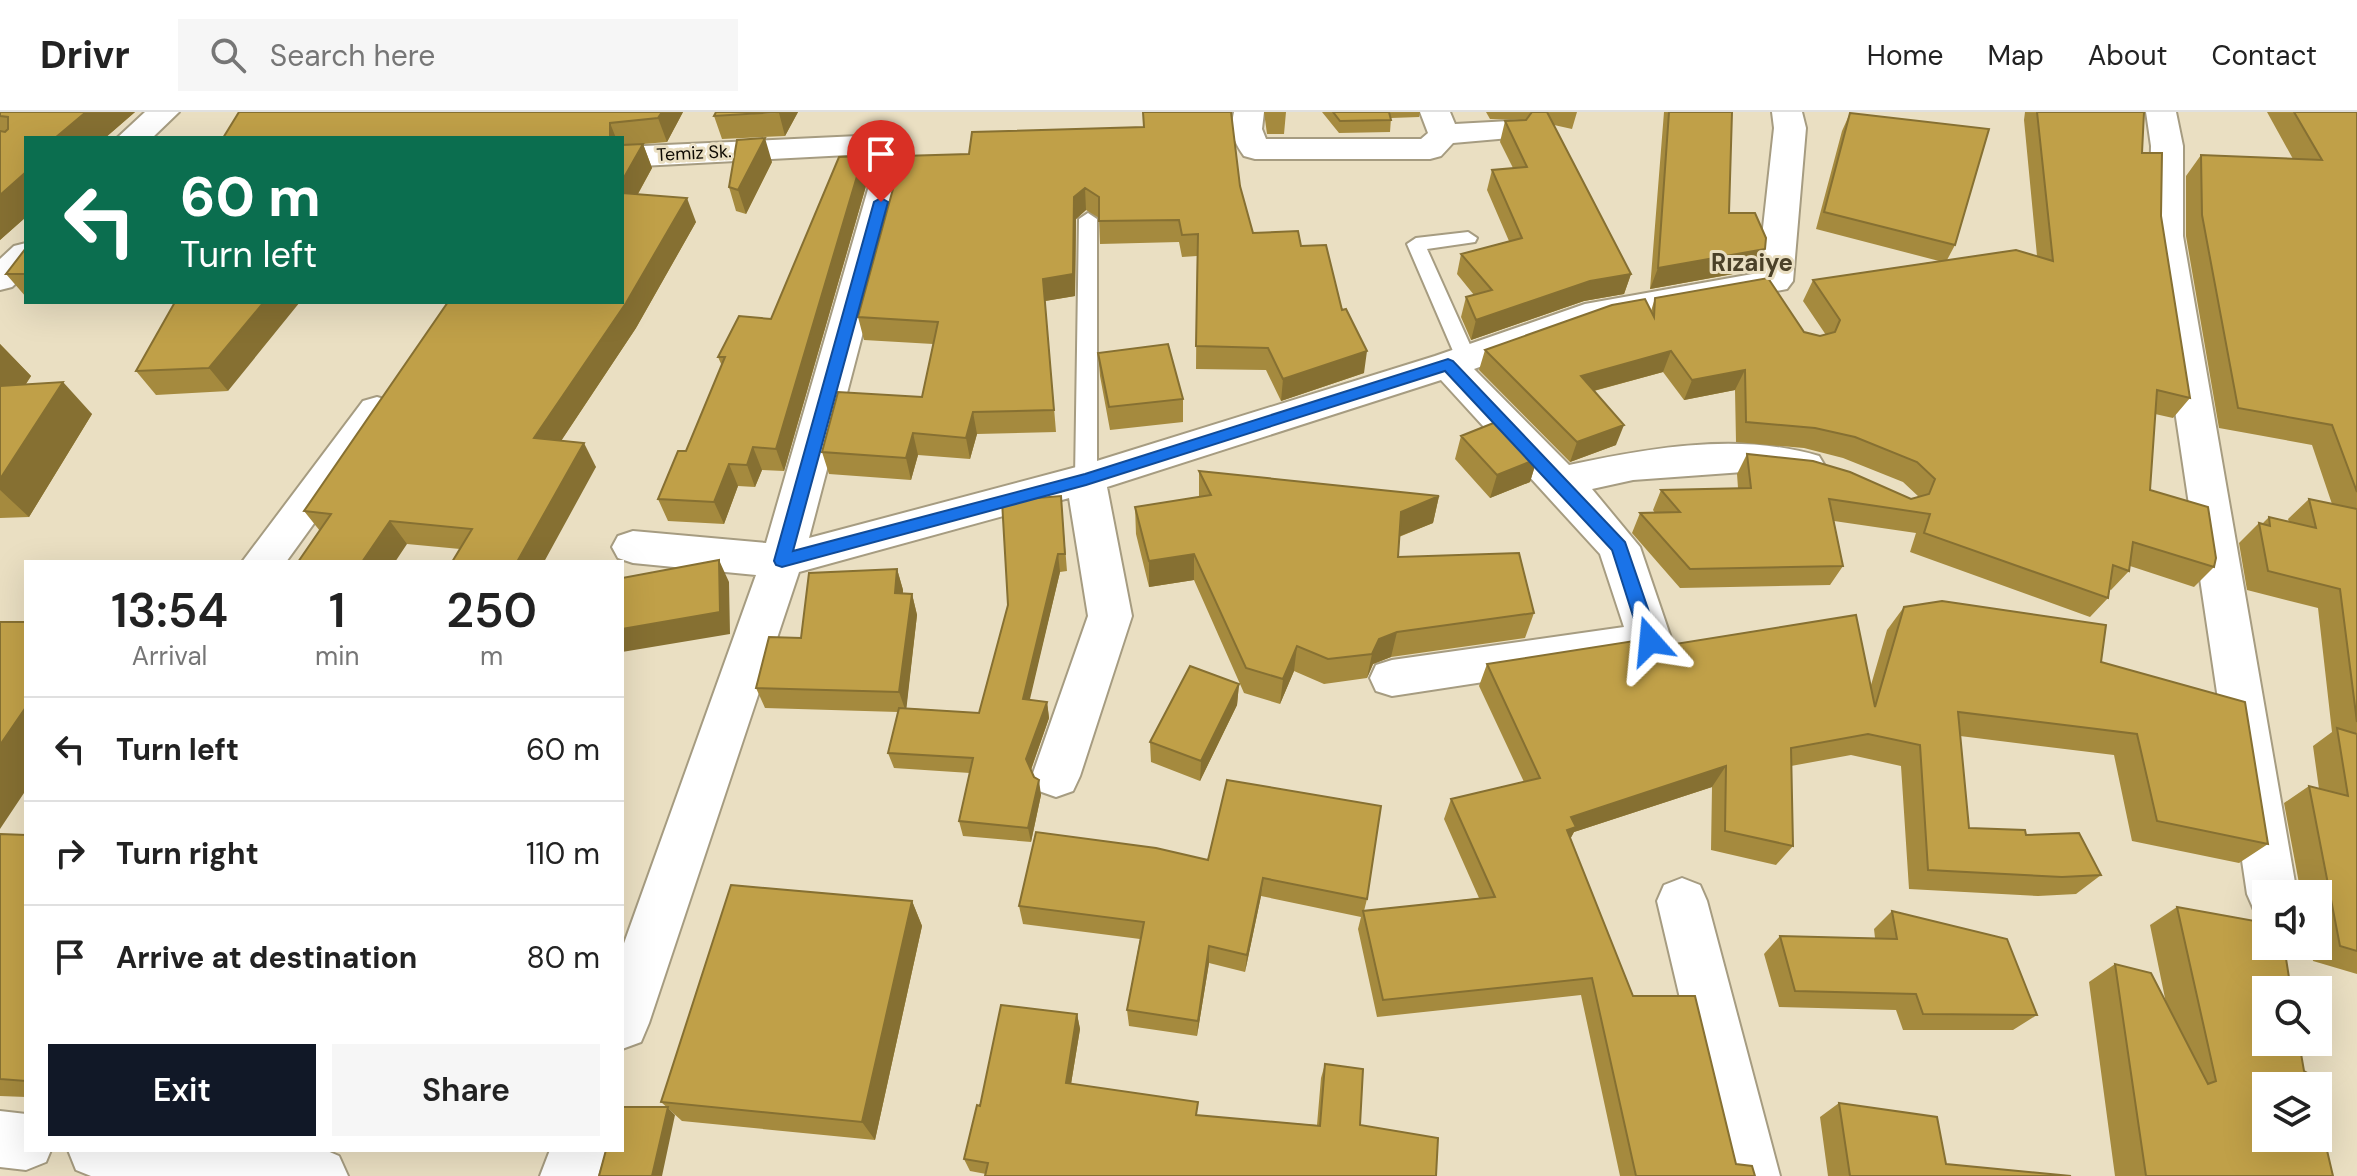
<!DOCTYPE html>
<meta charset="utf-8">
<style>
body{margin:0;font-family:"DM Sans",sans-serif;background:#f6f6f6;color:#222;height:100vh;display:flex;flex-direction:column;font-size:30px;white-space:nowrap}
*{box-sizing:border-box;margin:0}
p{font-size:26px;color:#767676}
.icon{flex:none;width:44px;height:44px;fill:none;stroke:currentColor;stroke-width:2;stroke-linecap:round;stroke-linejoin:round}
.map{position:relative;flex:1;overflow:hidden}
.sheet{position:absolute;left:24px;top:448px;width:600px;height:592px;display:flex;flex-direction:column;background:#fff;border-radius:0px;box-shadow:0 8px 32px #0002}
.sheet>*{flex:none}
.banner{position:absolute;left:24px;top:24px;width:600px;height:168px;border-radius:0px;box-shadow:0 8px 32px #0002;background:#0b6e4f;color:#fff;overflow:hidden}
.tools{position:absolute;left:2252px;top:768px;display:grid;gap:16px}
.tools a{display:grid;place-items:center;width:80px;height:80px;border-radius:0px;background:#fff;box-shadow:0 8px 32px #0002;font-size:40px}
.pin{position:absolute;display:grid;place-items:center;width:68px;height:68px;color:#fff;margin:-82px -34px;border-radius:50% 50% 50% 0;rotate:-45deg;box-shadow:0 0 8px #0007}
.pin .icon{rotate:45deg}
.me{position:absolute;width:88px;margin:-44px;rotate:342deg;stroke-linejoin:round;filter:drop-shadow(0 0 6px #0008)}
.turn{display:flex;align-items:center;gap:28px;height:168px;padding:0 24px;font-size:36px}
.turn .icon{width:104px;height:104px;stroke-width:2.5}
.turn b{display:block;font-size:56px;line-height:68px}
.eta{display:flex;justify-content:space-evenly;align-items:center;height:136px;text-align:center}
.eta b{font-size:48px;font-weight:600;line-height:56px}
.cta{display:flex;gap:16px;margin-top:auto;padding:16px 24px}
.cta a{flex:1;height:92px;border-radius:0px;background:#111827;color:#fff;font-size:32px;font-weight:600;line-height:92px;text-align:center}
.cta a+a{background:#f6f6f6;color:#222}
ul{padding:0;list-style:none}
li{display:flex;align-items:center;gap:24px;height:104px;padding:0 24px;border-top:2px solid #e0e0e0}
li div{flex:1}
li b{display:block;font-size:30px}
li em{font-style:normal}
header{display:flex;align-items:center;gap:48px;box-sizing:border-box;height:112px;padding:0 40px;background:#fff;border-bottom:2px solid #e0e0e0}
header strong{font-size:38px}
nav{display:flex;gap:44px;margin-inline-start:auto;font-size:28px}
.search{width:560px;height:72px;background:#f6f6f6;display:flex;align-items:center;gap:20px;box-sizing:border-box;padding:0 28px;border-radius:0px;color:#767676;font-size:30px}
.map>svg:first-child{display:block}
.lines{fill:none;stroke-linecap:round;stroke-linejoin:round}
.lane-casing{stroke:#a69c81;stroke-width:4}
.street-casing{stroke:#a69c81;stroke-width:4}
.secondary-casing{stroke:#a69c81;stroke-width:4}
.primary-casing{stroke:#a69c81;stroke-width:4}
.lane{fill:#fff;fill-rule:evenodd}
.street{fill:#fff;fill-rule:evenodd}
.secondary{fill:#fff;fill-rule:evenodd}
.primary{fill:#fff;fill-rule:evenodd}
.wall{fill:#a58a3e}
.shaded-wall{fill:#867032}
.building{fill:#c0a048;stroke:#867032;stroke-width:2}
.route{fill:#1a73e8;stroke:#114b97;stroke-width:2}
.labels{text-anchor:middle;stroke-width:6;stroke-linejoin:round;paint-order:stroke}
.far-street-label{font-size:18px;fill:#0f0b03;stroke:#eadfc2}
.far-district-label{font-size:24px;font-weight:bold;fill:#4b4129;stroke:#eadfc2}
</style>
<header>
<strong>Drivr</strong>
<div class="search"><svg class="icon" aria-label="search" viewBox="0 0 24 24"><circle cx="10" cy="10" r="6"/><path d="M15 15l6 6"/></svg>Search here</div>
<nav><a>Home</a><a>Map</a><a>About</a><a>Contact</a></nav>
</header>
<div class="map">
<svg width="2357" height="1064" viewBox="0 0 2357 1064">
<rect width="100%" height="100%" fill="#eadfc2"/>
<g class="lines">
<g class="lane-casing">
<path id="lane" d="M1088,101L1097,107V367L1086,375L1075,367L1079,107Z
M1468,120L1477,126L1475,130L1427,137L1476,246L1466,253L1456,246L1407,132L1416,126Z"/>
</g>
<g class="street-casing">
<path id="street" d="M1234,0H1264L1262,17L1266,27H1421L1428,21L1420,0H1450L1455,12L1510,9L1521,11L1526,18L1521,25L1453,31L1441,44L1430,47H1255L1244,44C1233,29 1230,18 1234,0Z
M1772,0H1802L1806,16L1793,169L1787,177L1604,211L1474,257L1569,353C1649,336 1739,320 1819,344L1825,354L1819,364L1805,368L1757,359L1633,368L1592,377L1640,435L1672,529L1666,542L1392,584L1376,579L1370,566L1376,553L1392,548L1624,515L1600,442L1441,268L1107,375L1132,504L1080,664L1073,679L1056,685L1039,679L1032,664L1088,504L1069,386L799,460L649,911L641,930L622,937V837L756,463L633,451L618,446L612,435L618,424L633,419L766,431L873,60L867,42L622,55V35L880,23L891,25L905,60L809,426L1084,353L1435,244L1585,192L1758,161L1774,16Z
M2146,0H2176L2183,34V124L2297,782H2266V803L2254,798L2247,782L2149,124L2151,34Z
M377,285L391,289L396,298L286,450H242L363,289Z
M1682,766L1700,773L1707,789L1780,1064H1722L1657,789L1664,773Z
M550,1038H606L598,1064H540Z"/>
</g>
<g class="secondary-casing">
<path id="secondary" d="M145,0H179L152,26H117Z
M26,131V162L12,175L0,178V147L14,134Z"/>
</g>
<g class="primary-casing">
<path id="primary" d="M0,999L26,1002V1038H51L46,1050L26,1058L0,1055Z
M68,1038H325L339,1044L348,1064H91L76,1058Z"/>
</g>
<use href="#lane" class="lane"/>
<use href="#street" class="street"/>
<use href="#secondary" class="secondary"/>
<use href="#primary" class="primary"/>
</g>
<path class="wall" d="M0,0H135L105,26H26V105L0,128Z
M683,0L667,30L643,32L652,56L638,82L696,110L636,216L561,329L596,355L460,437L407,432L320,419L304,399L622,190V26H223Z
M798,0L785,24L722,27L714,4Z
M1264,0H1286L1284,22H1267Z
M1322,0H1420L1419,5L1391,6L1390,20L1339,21Z
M1486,0H1577L1572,17L1554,13L1631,162L1624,182L1584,189L1471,228L1461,205L1466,185L1474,183L1457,162L1461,142L1509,129L1487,78L1492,58L1513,56L1500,30L1505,9L1522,8L1490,7Z
M1664,0H1732L1729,101L1755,158L1650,177Z
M2025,0H2144L2142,41L2161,104L2190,286L2173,306L2155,302L2150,378L2214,455L2194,475L2130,454L2129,459L2111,478L2109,477L2108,486L2090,505L1910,440L1916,421L1834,409L1843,454L1830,473L1680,476L1632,421L1640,401H1655L1653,398L1661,378L1738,376L1737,362L1747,342L1911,387L1919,385L1903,370L1843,346L1804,336L1736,330L1735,278L1684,288L1663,260L1594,279L1616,333L1570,350L1479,258L1485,238L1651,199L1655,186L1820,224L1826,223L1803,189L1813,168L1939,149L1816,117L1842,19L1850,1L1955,133L1947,148L2037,144L2024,8Z
M2267,0H2357V862L2313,849L2311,834H2318V782H2301L2284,691L2309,674L2319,677L2313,634L2332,620L2318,496L2247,478L2239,431L2259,411L2262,412L2269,405L2289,410L2288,407L2309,387L2332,392L2312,333L2219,316L2186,124V64L2201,43L2293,47Z
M863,44L868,67L784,359L762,358L755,375L738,374L724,412L668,409L658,387L686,339L722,254L718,245L771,207Z
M902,44L1240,74L1253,121L1301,134L1342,198L1364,261L1281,289L1266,258L1196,257L1197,144L1182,145L1179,130L1100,132L1099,106L1086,98L1076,107L1075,184L1045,189L1056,320L977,322L970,347L918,343L911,368L829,362L822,340L922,285L933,232L864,228L858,205Z
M772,50L746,102L736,99L729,75Z
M26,136V185L6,162Z
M175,190L228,279L156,283L136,259Z
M0,232L31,264L26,272L92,302L29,405L0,406Z
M1098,241L1183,287V310L1110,318L1100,264Z
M1461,324L1537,347L1530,370L1490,386L1455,347Z
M1199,359L1439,384L1433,411L1399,425L1398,445L1534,501L1525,526L1391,545L1373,552L1367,566L1324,572L1294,559L1280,592L1244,581L1194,468L1149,475L1136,422L1135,395L1199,385Z
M1061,384L1067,459L1060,460L1029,588L1047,590L1049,606L1031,658L1041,683L1031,730L963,724L959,709L970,661L894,656L888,641L898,600L765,596L756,576L801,526L897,457L903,478V482H912L917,503L906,596L979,601Z
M1904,495L2101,550L2268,732L2239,751L2132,729L2114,643L1960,624L1969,716L2026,723L2101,763L2076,782L2038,784L1909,777L1901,654L1851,643L1791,654L1793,734L1776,753L1711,738L1712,675L1574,720L1570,727L1633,884L1736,1052L1755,1064H1620L1581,883L1377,905L1358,817L1361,805L1261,784L1245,860L1209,851L1197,924L1129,914L1127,898L1140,827L1023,812L1019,794L1156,736L1367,787L1364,799L1479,786L1444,707L1451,687L1524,670L1479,574L1487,552L1657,535L1871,573L1887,518Z
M1239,572L1237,593L1200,669L1151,650L1150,630Z
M0,722L26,723V985L0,984Z
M912,789L922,814L875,1028L682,1009L661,990Z
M2177,795L2304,959L2333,1064H2115L2089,870L2115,852L2166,891L2150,813Z
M1892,799L2037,903L2013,918H1903L1896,898L1779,895L1764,842L1780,824L1875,826L1874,817Z
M1077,902L1080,917L1071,972L1197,1004L1317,1013L1321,966L1325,952L1360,1013L986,1062L970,1059L964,1047L980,994Z
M1839,991L1946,1052L2071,1064H1828L1820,1005Z"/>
<path class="shaded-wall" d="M86,0H135L105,26H55Z
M662,0H683L667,30L658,6Z
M779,0H798L785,24L779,1Z
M610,11L616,26H610Z
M765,26L772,50L746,102L738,78Z
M643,32L652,56L625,105L622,97V69Z
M863,44L868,67L784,359L776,337Z
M26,60V105L0,128V83Z
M1085,76L1086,98L1076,107L1075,184L1045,189L1056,320L1043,167L1074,85Z
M687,86L696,110L636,216L547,350L534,326Z
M1765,137L1755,158L1650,177L1658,156Z
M1631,162L1624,182L1584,189L1471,228L1476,208L1590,169Z
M264,190H300L228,279L209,256Z
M0,232L31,264L3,307L0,304Z
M1367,239L1364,261L1281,289L1283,267Z
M1671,239L1663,260L1574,284L1581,264Z
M1745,258L1735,278L1684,288L1692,268Z
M63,270L92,302L29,405L0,378V367Z
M973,300L977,322L970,347L966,326Z
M1624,313L1616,333L1570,350L1577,330Z
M913,321L918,343L911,368L906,346Z
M584,331L596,355L544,450H517Z
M753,335L762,358L755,375L747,353Z
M1537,347L1530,370L1490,386L1497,363Z
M729,352L738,374L724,412L714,390Z
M1439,384L1433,411L1395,426L1401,400Z
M390,409L407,432L395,450H362Z
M1058,442L1060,460L1026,604L1023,587Z
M1194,442V468L1149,475V449Z
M719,448L729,470L730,522L622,540V517Z
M897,457L903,478L901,502L895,481Z
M912,482L917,503L906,600L899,580Z
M1397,520L1391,545L1373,552L1367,566L1372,542L1379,527Z
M1297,534L1294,559L1280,592L1283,567Z
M1239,572L1237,593L1200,669L1201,649Z
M1047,590L1049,606L1029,663L1026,647Z
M26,595V678L0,717V633Z
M1726,654L1712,675L1574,720L1566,735L1557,737L1571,705Z
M1039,668L1041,683L1031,730L1028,716Z
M1263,766L1261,784L1245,860L1247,843Z
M912,789L922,814L875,1028L862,1010Z
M1209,834V851L1197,924L1198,909Z
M1077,902L1080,917L1069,984L1066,971Z
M668,996L675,1003L662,1064H652Z"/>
<path class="building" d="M0,0H86L55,26H26V60L0,83V19L5,20L8,17V5L0,4Z
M239,0H662L658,6L610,11V26H457V25L223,26Z
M716,0H779L714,4Z
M1143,0H1231L1240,74L1253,121L1298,119L1301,134L1326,133L1342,198L1346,197L1367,239L1283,267L1268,236L1196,234L1198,122L1182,123L1179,108L1099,109V85L1085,76L1074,85L1073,162L1043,167L1054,298L973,300L966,326L913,321L906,346L822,340L838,280L922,285L938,210L858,205L902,44L969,42L972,20L1144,15Z
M1333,0H1389L1391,8L1340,9Z
M1532,0H1547L1631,162L1590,169L1476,208L1466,185L1492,178L1461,142L1522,126L1492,58L1527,55L1505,9L1526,8Z
M1669,0H1732L1729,101H1755L1766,126L1765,137L1658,156Z
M2037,0H2144L2142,41H2162L2161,104L2190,286L2157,278L2150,378L2208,395L2216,446L2214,455L2133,430L2129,459L2113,453L2108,486L1924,421L1930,402L1829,387L1843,454L1690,457L1640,401L1680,400L1661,378L1751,376L1747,342L1813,349L1850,360L1911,387L1929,382L1935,367L1917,350L1855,325L1815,316L1746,310L1745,258L1692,268L1671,239L1581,264L1624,313L1577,330L1485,238L1612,193L1645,187L1654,205L1655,186L1768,166L1804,220L1820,224L1835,220L1840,208L1813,168L2016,138L2053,149Z
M2294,0H2357V380L2332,313L2238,296L2202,103L2201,43L2322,48Z
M1850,1L1989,17L1955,133L1824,100Z
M765,26L738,78L729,75L737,28Z
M643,32L622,69V33Z
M863,44L776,337L753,335L747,353L729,352L714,390L658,387L678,339H686L725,245H718L739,204L771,207L839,45Z
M622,81L687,86L626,191L534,326L584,331L517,450H452L472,417L390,409L362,450H298L331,402L304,399L448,190H622Z
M26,136V162H6Z
M175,190H264L209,256L136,259Z
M1168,232L1183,287L1109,295L1098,241Z
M63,270L0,367V274Z
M1501,308L1537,347L1497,363L1461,324Z
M1199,359L1439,384L1401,400L1398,445L1519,441L1534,501L1397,520L1379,527L1372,542L1328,547L1297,534L1283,567L1246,556L1194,442L1149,449L1135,395L1211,383Z
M1061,384L1065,442H1058L1023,587L1047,590L1026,647L1034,665L1039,668L1028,716L959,709L973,646L888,641L899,596L979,601L1008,493L1002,389Z
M2309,387L2357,397V610L2340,477L2268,459L2259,411L2270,414L2269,405L2316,416Z
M719,448L720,500L622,517V466Z
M897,457L895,481L912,482L899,580L756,576L769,525L801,526L809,461Z
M1942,489L2106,513L2101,550L2245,590L2268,732L2157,709L2137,622L1958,600L1969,716L2025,718L2026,723L2079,721L2101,763L2062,765L1928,758L1920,633L1868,622L1791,636L1793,734L1725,719L1726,654L1571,705L1576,715L1567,718L1633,884H1695L1736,1052L1752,1054L1755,1064H1636L1592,866L1383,888L1363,799L1495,785L1451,687L1540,666L1487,552L1653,526L1657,535L1856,503L1875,595L1904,495Z
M0,510H26V595L0,633Z
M1190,554L1239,572L1201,649L1150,630Z
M2337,616L2357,622V839L2340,834L2309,674L2348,684Z
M1227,668L1381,694L1367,787L1263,766L1247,843L1209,834L1198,909L1127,898L1144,810L1019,794L1036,720L1156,736L1208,748Z
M0,722L26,723V969L0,967Z
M731,773L912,789L862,1010L661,990Z
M2177,795L2266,811V834H2284L2291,878H2266V930H2299L2304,959L2309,962L2312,974H2266V1026H2318V1000L2333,1064H2146L2115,852L2151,861L2208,972L2216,969Z
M1892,799L2007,827L2037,903L1923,902L1916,882L1795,879L1780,824L1897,827Z
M1001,893L1077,902L1066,971L1198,990L1196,1003L1320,1014L1325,952L1363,957L1360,1013L1438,1026L1436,1064H985L988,1051L964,1047L977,993L980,994Z
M1839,991L1937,1005L1946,1052L2071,1064H1850Z
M622,995H668L652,1064H599L606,1038H622Z"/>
<path class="route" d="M881,86L888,90L793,439L1085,362L1448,247L1453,249L1625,430L1659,529L1656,534H1643L1641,529L1612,438L1445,259L1086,373L782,455L776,453L774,449L874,90Z"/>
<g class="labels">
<g class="far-street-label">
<text transform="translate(694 41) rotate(-3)" y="6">Temiz Sk.</text>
</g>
<g class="far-district-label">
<text x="1752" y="159">Rızaiye</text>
</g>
</g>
</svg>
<div class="tools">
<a><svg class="icon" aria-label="sound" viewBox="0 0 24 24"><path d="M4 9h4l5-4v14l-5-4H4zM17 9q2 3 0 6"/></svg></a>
<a><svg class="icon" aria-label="search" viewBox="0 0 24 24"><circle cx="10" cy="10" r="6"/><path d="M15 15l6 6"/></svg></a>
<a><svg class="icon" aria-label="layers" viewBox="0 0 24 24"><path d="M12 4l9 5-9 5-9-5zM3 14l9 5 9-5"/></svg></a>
</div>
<div class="pin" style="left:881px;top:90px;background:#d93025"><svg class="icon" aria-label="arrive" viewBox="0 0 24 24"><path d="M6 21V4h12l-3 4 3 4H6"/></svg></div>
<svg class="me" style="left:1650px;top:529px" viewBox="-20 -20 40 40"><path d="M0-17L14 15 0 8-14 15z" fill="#1a73e8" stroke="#fff" stroke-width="4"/></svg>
<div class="banner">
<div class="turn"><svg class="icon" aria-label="left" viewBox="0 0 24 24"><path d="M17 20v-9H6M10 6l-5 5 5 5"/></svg><div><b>60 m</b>Turn left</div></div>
</div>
<section class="sheet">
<div class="eta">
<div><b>13:54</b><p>Arrival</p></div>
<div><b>1</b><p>min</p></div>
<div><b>250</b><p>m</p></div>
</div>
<ul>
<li><svg class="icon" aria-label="left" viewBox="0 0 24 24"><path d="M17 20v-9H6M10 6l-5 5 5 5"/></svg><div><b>Turn left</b></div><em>60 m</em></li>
<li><svg class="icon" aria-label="right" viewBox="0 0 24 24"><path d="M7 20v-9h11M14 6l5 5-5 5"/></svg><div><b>Turn right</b></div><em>110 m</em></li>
<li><svg class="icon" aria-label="arrive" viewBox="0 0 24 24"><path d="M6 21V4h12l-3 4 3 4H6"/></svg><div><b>Arrive at destination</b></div><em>80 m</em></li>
</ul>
<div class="cta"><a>Exit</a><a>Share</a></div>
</section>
</div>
